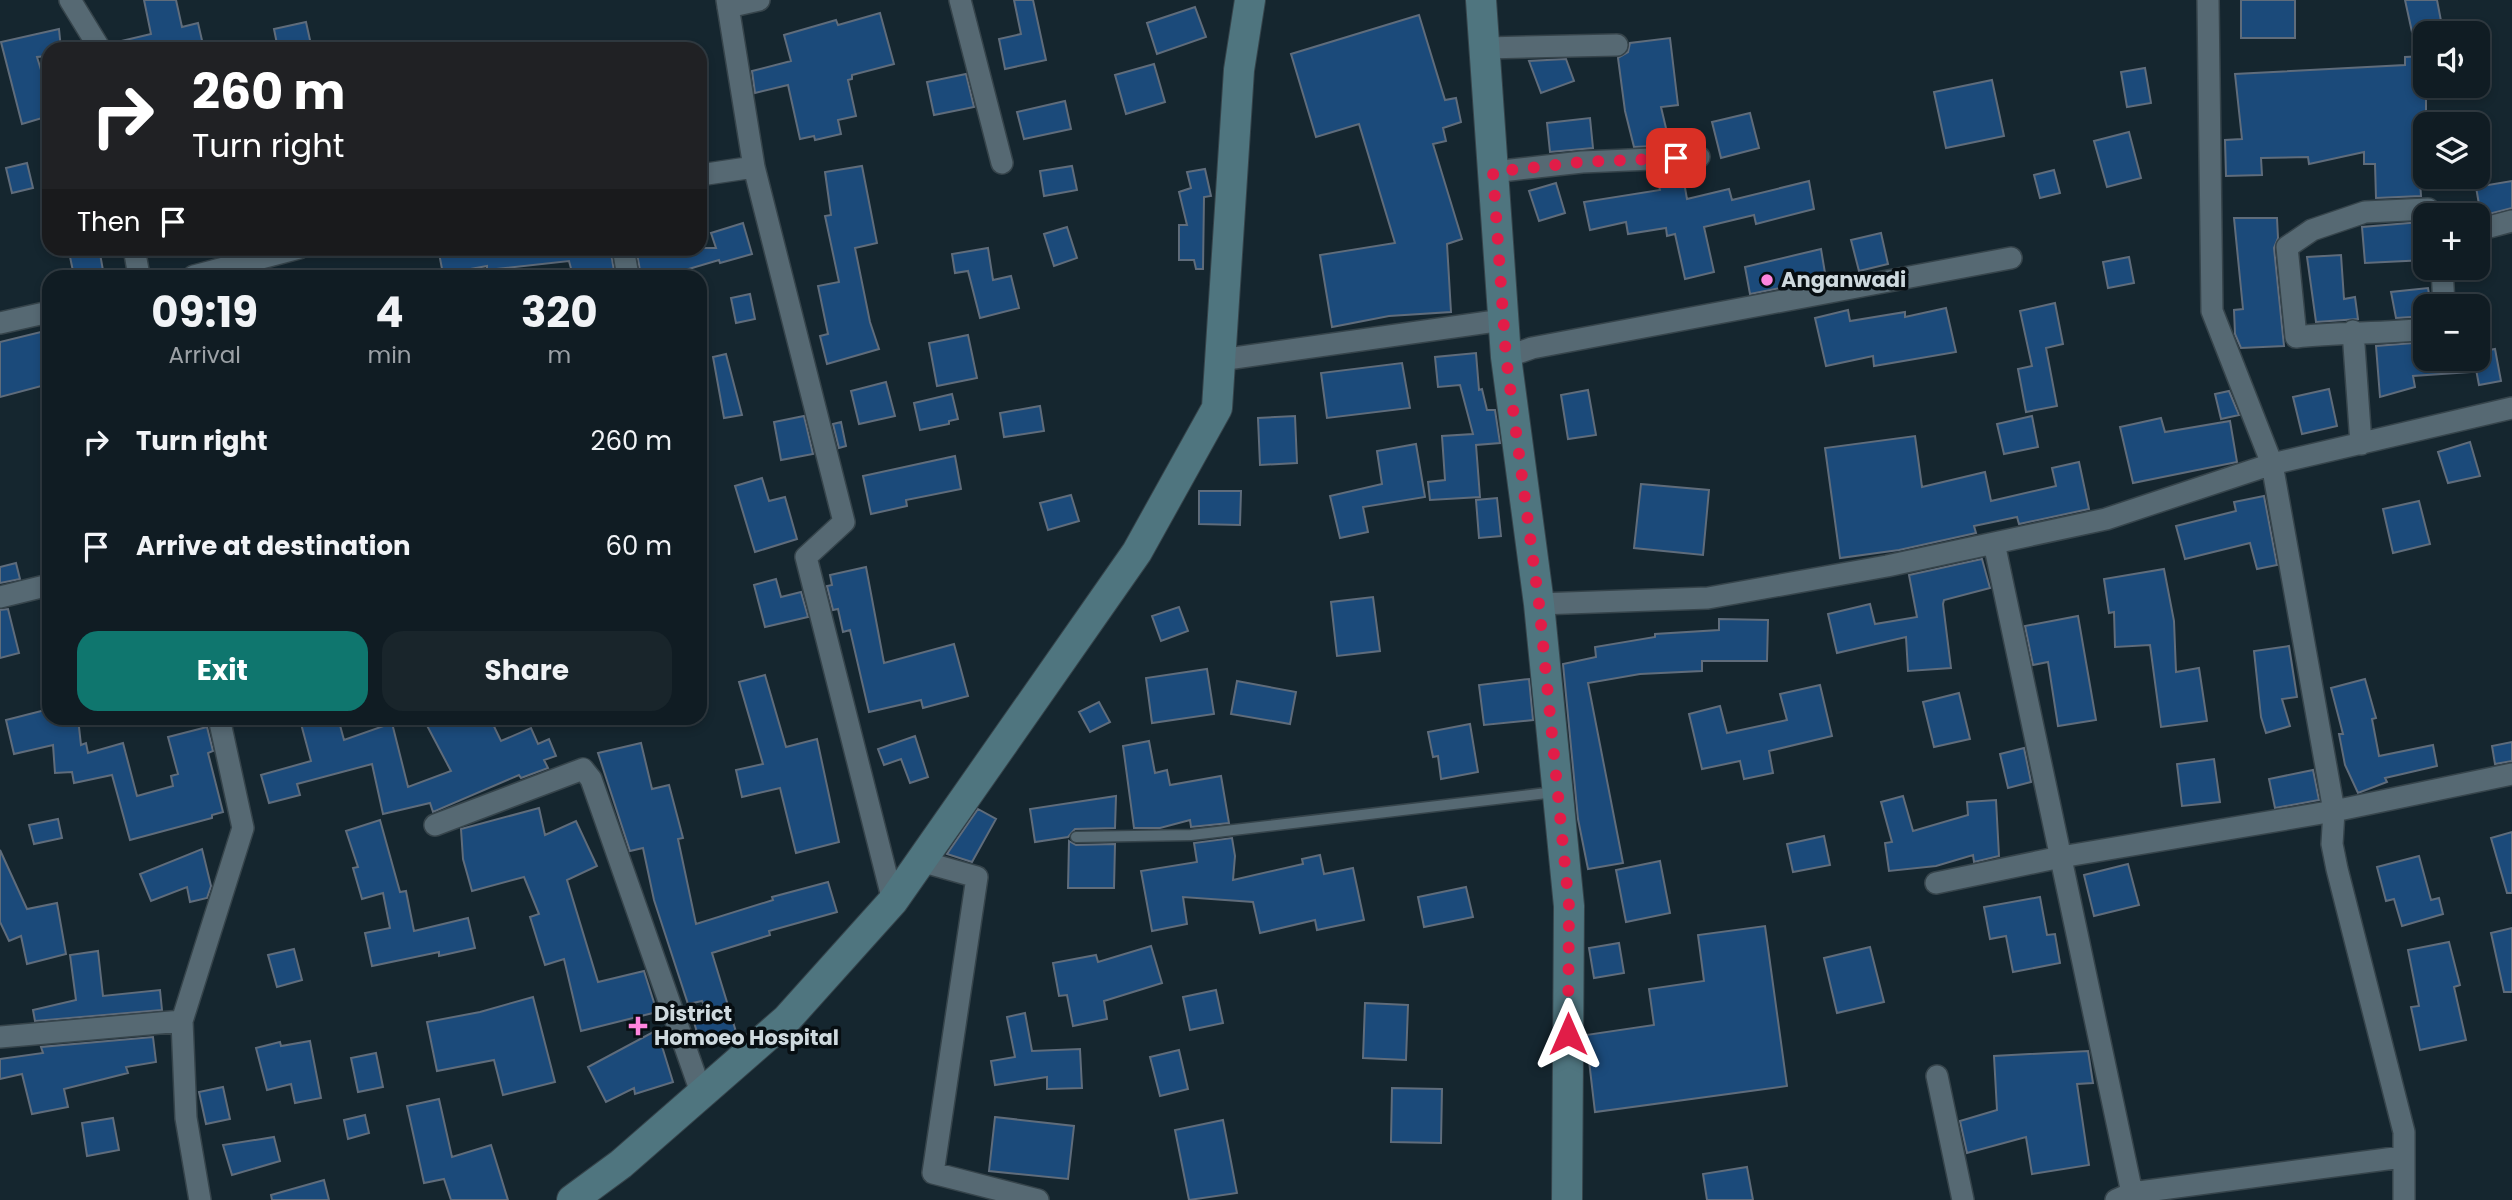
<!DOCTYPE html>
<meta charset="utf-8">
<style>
body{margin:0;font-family:Poppins,sans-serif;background:#19252b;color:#f1f3f6;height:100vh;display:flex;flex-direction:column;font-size:26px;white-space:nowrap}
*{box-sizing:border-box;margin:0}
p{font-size:23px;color:#9ca1a6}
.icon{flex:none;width:38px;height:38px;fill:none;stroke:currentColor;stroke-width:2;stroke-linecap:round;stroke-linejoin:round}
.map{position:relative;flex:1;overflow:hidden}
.panel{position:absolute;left:42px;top:270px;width:665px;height:455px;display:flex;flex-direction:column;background:#101c23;border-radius:21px;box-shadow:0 4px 10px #0003,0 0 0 2px #303a41}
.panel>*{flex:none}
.hud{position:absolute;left:42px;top:42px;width:665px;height:214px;border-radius:21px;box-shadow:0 4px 10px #0003,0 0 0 2px #303a41;background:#202124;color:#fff;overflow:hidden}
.controls{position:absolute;left:2413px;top:21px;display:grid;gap:14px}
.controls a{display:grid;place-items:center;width:77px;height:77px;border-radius:14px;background:#101c23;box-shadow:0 4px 10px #0003,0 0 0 2px #303a41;font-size:35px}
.pin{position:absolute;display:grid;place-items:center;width:60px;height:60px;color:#fff;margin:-30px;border-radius:14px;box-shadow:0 4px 10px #0006}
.me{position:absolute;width:77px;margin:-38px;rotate:0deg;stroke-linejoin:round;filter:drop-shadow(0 0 5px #0008)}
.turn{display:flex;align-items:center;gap:24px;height:147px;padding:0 35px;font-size:32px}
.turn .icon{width:91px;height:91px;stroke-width:2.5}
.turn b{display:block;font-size:49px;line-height:60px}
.then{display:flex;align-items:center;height:66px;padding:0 35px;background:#0003;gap:14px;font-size:26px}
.eta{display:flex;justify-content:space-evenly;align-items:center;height:119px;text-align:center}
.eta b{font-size:42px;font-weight:700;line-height:49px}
.button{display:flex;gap:14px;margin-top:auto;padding:14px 35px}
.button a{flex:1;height:80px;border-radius:21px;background:#0f766e;color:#fff;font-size:28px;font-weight:700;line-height:80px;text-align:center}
.button a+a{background:#19252b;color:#f1f3f6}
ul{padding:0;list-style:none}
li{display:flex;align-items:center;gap:21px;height:105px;padding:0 35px}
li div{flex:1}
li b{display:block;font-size:26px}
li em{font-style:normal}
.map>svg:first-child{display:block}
.building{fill:#1b4a7a;stroke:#5f6c7b;stroke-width:2}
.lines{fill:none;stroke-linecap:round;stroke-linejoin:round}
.service-casing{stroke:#36444b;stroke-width:13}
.minor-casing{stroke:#36444b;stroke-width:24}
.secondary-casing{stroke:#36444b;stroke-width:32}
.service{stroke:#566973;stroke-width:10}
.minor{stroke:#566973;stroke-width:21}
.secondary{stroke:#4f757f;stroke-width:30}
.route{stroke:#e11d48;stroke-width:12;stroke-dasharray:0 21.6}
.poi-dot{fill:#ff85de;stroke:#070e12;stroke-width:2.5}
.labels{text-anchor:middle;stroke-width:7;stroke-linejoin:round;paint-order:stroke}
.poi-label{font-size:21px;font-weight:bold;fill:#ced9de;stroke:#070e12;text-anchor:start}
</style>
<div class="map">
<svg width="2512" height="1200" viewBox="0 0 2512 1200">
<rect width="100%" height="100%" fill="#15262f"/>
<path class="building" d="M144,0H176L182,27L198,23L204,49H118L117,42L151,34Z
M1014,0H1033L1046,60L1005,69L999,39L1021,34Z
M2241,0H2295V38H2241Z
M2405,0H2437L2442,26L2412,32Z
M1195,7L1206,37L1157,54L1147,23Z
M880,13L894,64L852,75V79L848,80L856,116L838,120L841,134L815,140L814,136L800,139L788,85L755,93L752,71L791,61L784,35L836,20L838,25Z
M1419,15L1445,100L1456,98L1461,122L1443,128L1446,141L1433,144L1462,239L1447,244L1451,312L1389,316L1332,327L1320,255L1395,243L1359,124L1316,137L1291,54Z
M306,22L312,49H278L274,29Z
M59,29L61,49H49V56L37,57L49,96V116L22,124L1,42Z
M1670,38L1678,105L1661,107L1670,145L1634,147L1625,111L1618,58L1628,52L1630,43Z
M2426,56V165H2419L2421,196L2376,198L2375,164H2364V152L2309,164L2308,157L2261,158L2262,175L2226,176L2225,140L2242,139L2235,74L2405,65V57Z
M1566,59L1574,81L1541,93L1529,61Z
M1154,64L1165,102L1126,114L1115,75Z
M2145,68L2151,103L2127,107L2121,72Z
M966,74L974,107L934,115L927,82Z
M1992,80L2004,136L1946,148L1934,92Z
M1065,101L1071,129L1024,139L1017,112Z
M1750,113L1759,148L1721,158L1712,122Z
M1590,118L1593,148L1550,152L1547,123Z
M2129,132L2141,178L2107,187L2094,141Z
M27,163L33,188L12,193L6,168Z
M862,166L877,243L855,248L870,322L879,349L827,364L820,336L828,334L818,286L839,282L825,216L831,215L825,172Z
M1072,166L1077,190L1044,196L1040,171Z
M1205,169L1211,196L1204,197L1203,269H1196L1194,260H1179V225H1187L1179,192L1191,188L1187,172Z
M2054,170L2060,193L2040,198L2034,175Z
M1682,171L1687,199L1729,189L1732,200L1809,181L1814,209L1756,224L1754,215L1704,227L1714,272L1685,279L1675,234L1667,236L1666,228L1628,234L1626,222L1590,230L1584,202L1660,190L1656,172Z
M2512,181V208L2481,216L2476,187Z
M1556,183L1565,213L1539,221L1529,191Z
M2234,218H2277L2278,238L2274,248L2284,346L2241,348L2235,334L2234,310L2243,309Z
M2421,222L2424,226L2426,260L2365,263L2362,227Z
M743,223L752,254L720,263L719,260L665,276H641L636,248H716L711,233Z
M1067,227L1077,258L1054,266L1044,234Z
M1881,233L1888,264L1859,271L1851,240Z
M99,248L104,276H74L69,252Z
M438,248H610L615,276H573L569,261L487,270V266L443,274Z
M988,248L993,280L1011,276L1019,308L980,318L968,271L955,273L952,254Z
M1821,249L1826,279L1750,294L1745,267Z
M2341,255L2344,299L2355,297L2358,319L2316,322L2307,257Z
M2129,257L2134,283L2108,288L2103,262Z
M2428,288L2431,306H2426V316L2396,318L2391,292Z
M750,294L755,319L736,323L731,298Z
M2055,303L2063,344L2046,348L2057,406L2026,412L2018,369L2032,366L2020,311Z
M1946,308L1956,352L1874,366L1873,356L1826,366L1815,318L1848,310L1850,321L1905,312V317Z
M49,330V384L0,397V342Z
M968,335L977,378L937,386L929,343Z
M2426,342V359H2469L2470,372L2413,376L2415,387L2380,397L2376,346Z
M2495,349L2501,381L2479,385L2474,359H2478V352Z
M1476,353L1479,390L1482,389L1487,410H1495L1500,443L1476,445L1480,497L1430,500L1428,482L1445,480L1442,436L1473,434L1460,385L1438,387L1435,357Z
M726,354L742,415L724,418L713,357Z
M1402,363L1410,408L1327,418L1321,373Z
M886,382L895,416L859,424L851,391Z
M2329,389L2337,426L2302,434L2293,397Z
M1588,390L1596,435L1568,439L1561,395Z
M2229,391L2239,415L2221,419L2215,394Z
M952,394L958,419L949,421V424L920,430L914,403Z
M1040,406L1044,431L1004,437L1000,413Z
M804,416L813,454L781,460L774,422Z
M1295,416L1297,463L1260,465L1258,418Z
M2032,416L2038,447L2004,454L1997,424Z
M2161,418L2165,432L2230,421L2237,462L2133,483L2120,427Z
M841,422L846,446L839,448L833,424Z
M1915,436L1922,487L1985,472L1991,501L2056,486L2052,468L2079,462L2089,509L2019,524L2017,517L1974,526L1976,533L1899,550L1840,558L1825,448Z
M2470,442L2480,476L2448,483L2438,452Z
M1416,444L1425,497L1363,507L1368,532L1340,538L1330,496L1382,484L1377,451Z
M955,456L961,489L906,500L907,506L871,514L863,476Z
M762,478L769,501L785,497L797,539L755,552L735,486Z
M1641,484L1709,490L1703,555L1634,548Z
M1199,491H1241L1240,525L1199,524Z
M1071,495L1079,521L1048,530L1040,503Z
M2264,496L2277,565L2257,569L2250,543L2185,559L2176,526L2236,511L2234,502Z
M1497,498L1501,536L1479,538L1476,500Z
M2419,501L2430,544L2393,553L2383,509Z
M1982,559L1990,588L1944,600L1943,604L1951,668L1908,671L1906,637L1837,653L1828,614L1870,604L1875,624L1917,617L1909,575Z
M16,563L20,579L0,583V567Z
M866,567L884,663L954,644L968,696L923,708L921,700L869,712L850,630L843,632L838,609L833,610L827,586L832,585L830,575Z
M2164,569L2174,621L2176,672L2199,668L2207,721L2161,727L2150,645L2115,647L2114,612L2109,613L2104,579Z
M776,579L781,597L801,592L808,617L765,627L754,585Z
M1373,597L1380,651L1337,656L1331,602Z
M1179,607L1188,631L1161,641L1152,616Z
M8,609L19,653L0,658V610Z
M2078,616L2096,720L2058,726L2048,662L2033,665L2025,626Z
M1719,619L1768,620L1767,661H1702V671L1640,674L1588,683L1623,863L1588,869L1578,819L1563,664L1596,657L1595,647L1655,637V634L1719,630Z
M2289,646L2297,697L2282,699L2290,726L2266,733L2261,717L2254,651Z
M1207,669L1214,714L1152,723L1146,678Z
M765,675L786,747L817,739L839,842L796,853L780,788L742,797L736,770L763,764L739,682Z
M1529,679L1533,720L1484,725L1479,685Z
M2365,679L2376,718L2372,719L2379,756L2433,745L2437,766L2385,778L2387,782L2358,793L2345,765L2339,734H2343L2331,688Z
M1237,681L1296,692L1290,724L1231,714Z
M1820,685L1832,736L1769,751L1773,773L1744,779L1740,761L1702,769L1689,714L1720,706L1727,733L1787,720L1780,694Z
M1959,693L1970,739L1934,747L1923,702Z
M1099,702L1110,722L1090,732L1079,712Z
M49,709V718H78L81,745L86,743L88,753L123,743L137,796L173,786L171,776L178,774L168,737L207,727L213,751L208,753L223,812L212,815V818L130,840L112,775L74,783L72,772L55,773L53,745L14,754L6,720Z
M309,718H338L344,740L392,723L408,787L451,771L423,718H490L501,741L531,728L538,744L549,739L556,756L544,760L548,768L521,778L519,775L433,812L430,803L383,814L372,764L297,784L300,795L269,803L261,775L311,761L300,720Z
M1470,724L1478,772L1441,779L1438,756L1433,757L1428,732Z
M915,736L928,777L910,783L901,759L884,765L878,749Z
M1149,741L1155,773L1167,770L1170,785L1221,776L1229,823L1191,827L1190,820L1160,828H1134L1123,746Z
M2512,742V761L2495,764L2492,746Z
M641,743L652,789L669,785L683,838L678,839L696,924L773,900L772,897L828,882L837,912L769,931L770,935L712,953L737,1035L701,1046L691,1012L704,1005L702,1001L688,1004L654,900L643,848L630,851L598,753Z
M2024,748L2031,782L2008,788L2000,754Z
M2214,759L2220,802L2182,806L2177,764Z
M2313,770L2319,800L2275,808L2269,779Z
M1116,796L1115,828L1075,829L1068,837L1035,842L1030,809Z
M1903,796L1913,831L1968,815L1967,802L1996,800L1999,856L1974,862L1973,855L1936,866L1889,871L1885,843L1892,842L1881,802Z
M539,808L545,835L576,821L597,866L567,880L598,982L644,971L657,1012L581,1031L564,959L545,965L530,917L539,914L524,877L472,891L463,859L461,829Z
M978,809L996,819L972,862L947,854Z
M58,819L62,838L34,844L29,825Z
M380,820L400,892L406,891L414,931L468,918L475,948L439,956V952L372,966L365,933L390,928L383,893L362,899L353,868L358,867L346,831Z
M2512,832V893H2507L2491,838Z
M1824,836L1830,865L1793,872L1787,844Z
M1232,838L1235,856L1233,880L1303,864L1302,859L1320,855L1324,874L1353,868L1364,920L1317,930L1315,920L1260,933L1253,902L1183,897L1187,924L1152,931L1141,871L1197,862L1194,843Z
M1069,841L1076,845L1115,844L1114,888H1068Z
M202,849L211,886L207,898L190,902L187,887L151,901L140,874Z
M0,850L27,909L57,903L66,954L27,964L21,936L9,941L0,922Z
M2419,856L2431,900L2439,898L2443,914L2402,926L2394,899L2386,901L2377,867Z
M1660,861L1670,913L1626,922L1616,870Z
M2128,864L2139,905L2094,916L2084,875Z
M1466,887L1473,917L1424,927L1418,897Z
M2040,897L2047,935L2055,934L2060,963L2013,972L2006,936L1990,939L1984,907Z
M1765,926L1787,1086L1595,1112L1586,1035L1654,1025L1649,989L1704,981L1698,935Z
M2512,928V992H2504L2491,933Z
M2449,942L2460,985L2454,987L2466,1040L2420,1050L2411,1007L2419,1006L2408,950Z
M1619,943L1624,973L1594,978L1589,948Z
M1151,946L1162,983L1104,1001L1107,1019L1073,1026L1067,995L1059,996L1053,963L1096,955L1098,962Z
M1870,947L1884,1002L1837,1013L1824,958Z
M294,949L302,980L277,987L268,955Z
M98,951L103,996L160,990L162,1010L35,1021L33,1010L76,1000L70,955Z
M1216,990L1223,1023L1190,1030L1183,997Z
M533,997L555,1082L503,1095L494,1060L437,1071L427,1022L480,1012Z
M1365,1003L1408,1005L1406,1060L1363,1058Z
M1025,1013L1032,1051L1080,1049L1082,1088L1047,1089V1077L995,1085L991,1061L1015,1057L1007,1017Z
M657,1030L673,1082L635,1094L634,1088L606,1102L588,1067Z
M153,1037L156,1062L126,1067L128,1073L64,1089L68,1107L32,1114L22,1074L0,1079V1059L43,1053L41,1047Z
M310,1041L321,1098L295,1103L291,1084L267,1090L256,1048L280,1042L281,1046Z
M1179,1050L1188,1089L1160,1096L1150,1057Z
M2088,1051L2093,1083L2077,1084L2089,1165L2032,1174L2026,1137L1967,1153L1960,1121L1997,1110L1994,1056Z
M376,1053L383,1087L358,1092L351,1058Z
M223,1087L230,1119L206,1124L199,1092Z
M1392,1088L1442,1089L1441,1143L1391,1142Z
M439,1099L452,1157L491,1145L508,1200H451L444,1179L424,1183L407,1106Z
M365,1115L369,1133L348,1139L344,1120Z
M995,1117L1074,1126L1068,1179L989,1171Z
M113,1118L119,1150L87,1156L82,1123Z
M1223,1120L1237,1193L1189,1200L1175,1130Z
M274,1137L280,1161L232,1175L223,1145Z
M1747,1167L1753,1200H1707L1703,1174Z
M324,1180L329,1200H272L271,1195Z"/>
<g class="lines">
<g class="service-casing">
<path id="service" d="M1076,837L1191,835L1555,792"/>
</g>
<g class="minor-casing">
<path id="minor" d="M70,0L100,49
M960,0L1002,163
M2208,0L2212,311L2272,464L2334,811L2332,844L2337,869L2404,1132V1200
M728,7L759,0
M1485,48L1617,45
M754,167L844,522L806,557L893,901
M1493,172L1582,162L1699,157
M700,175L754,167L727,0
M2478,230L2512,221
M134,248L139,276
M623,248L628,276
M2442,268L2444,306
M194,276L299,248
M0,323L49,312
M2426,329C2381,334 2340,332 2296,337L2287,247L2312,230L2365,212L2428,209L2431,215
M2353,331L2361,444
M1506,357L1532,348L2011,258
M1220,360L1503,320
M1994,543L2132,1193
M0,597L49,585
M1539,604L1708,598L1887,566L2106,519L2272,464L2512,408
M435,825L583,769L591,779L702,1095
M920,861L977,877L933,1173L1038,1200
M1936,883L2061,857L2334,811L2512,774
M0,1037L182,1021
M1937,1076L1963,1200
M200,1200L186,1118L182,1021L243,828L219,718
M2116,1200L2132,1193L2402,1157"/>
</g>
<g class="secondary-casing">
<path id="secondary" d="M1481,0L1506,357L1539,604L1569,906L1567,1200
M572,1200L621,1164L787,1019L893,901L1137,552L1217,408L1239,70L1250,0"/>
</g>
<use href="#service" class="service"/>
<use href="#minor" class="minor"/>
<use href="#secondary" class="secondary"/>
</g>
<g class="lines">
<path class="route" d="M1568,1034L1569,906L1539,604L1506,357L1493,172L1582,162L1676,158"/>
</g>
<g class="poi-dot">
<circle cx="1767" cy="280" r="7"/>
<path d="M634.5 1015.5h7v7h7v7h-7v7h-7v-7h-7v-7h7z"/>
</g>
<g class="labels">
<g class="poi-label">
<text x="1781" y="287">Anganwadi</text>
<text x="654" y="1021">District<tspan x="654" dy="24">Homoeo Hospital</tspan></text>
</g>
</g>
</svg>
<div class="controls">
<a><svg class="icon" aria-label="sound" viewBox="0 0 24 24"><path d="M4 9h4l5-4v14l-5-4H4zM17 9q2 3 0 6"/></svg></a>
<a><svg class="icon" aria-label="layers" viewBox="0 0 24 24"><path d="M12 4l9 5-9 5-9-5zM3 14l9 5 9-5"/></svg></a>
<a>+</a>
<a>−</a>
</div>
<div class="pin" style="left:1676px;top:158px;background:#d93025"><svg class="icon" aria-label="arrive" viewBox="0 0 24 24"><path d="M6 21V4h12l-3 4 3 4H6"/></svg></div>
<svg class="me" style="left:1568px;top:1034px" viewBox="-20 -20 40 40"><path d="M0-17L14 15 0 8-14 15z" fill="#e11d48" stroke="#fff" stroke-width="4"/></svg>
<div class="hud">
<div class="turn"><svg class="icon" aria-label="right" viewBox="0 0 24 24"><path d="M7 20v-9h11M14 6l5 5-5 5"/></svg><div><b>260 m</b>Turn right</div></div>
<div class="then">Then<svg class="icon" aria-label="arrive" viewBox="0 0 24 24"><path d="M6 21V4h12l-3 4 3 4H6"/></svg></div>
</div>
<section class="panel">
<div class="eta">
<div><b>09:19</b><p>Arrival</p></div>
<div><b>4</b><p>min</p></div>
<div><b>320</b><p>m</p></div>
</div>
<ul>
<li><svg class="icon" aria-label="right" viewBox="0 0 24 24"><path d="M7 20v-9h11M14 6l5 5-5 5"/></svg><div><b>Turn right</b></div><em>260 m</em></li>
<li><svg class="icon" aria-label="arrive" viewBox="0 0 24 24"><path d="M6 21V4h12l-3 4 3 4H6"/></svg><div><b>Arrive at destination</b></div><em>60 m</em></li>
</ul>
<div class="button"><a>Exit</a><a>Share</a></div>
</section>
</div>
